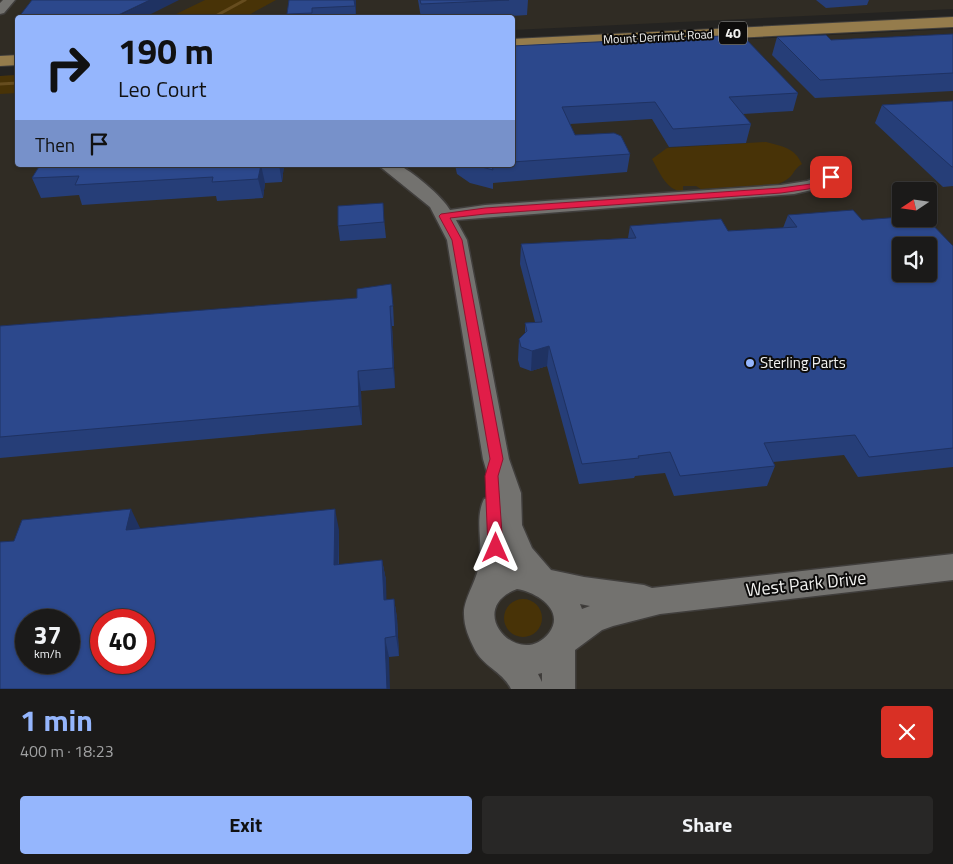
<!DOCTYPE html>
<meta charset="utf-8">
<style>
body{margin:0;font-family:"Titillium Web",sans-serif;background:#282726;color:#f1f3f6;height:100vh;display:flex;flex-direction:column;font-size:19px;white-space:nowrap}
*{box-sizing:border-box;margin:0}
p{font-size:16px;color:#a0a1a2}
.icon{flex:none;width:28px;height:28px;fill:none;stroke:currentColor;stroke-width:2;stroke-linecap:round;stroke-linejoin:round}
.map{position:relative;height:689px;overflow:hidden}
.details{display:flex;flex-direction:column;background:#1b1a19;flex:1}
.details>*{flex:none}
.banner{position:absolute;left:15px;top:15px;width:500px;height:152px;border-radius:5px;box-shadow:0 1px 4px #0004,0 0 0 1px #393838;background:#95b6fd;color:#111;overflow:hidden}
.needle{width:32px;rotate:257deg}
.tools{position:absolute;left:892px;top:182px;display:grid;gap:10px}
.tools a{display:grid;place-items:center;width:45px;height:45px;border-radius:5px;background:#1b1a19;box-shadow:0 1px 4px #0004,0 0 0 1px #393838;font-size:25px}
.speed{position:absolute;left:15px;top:609px;display:flex;gap:10px;font-size:25px;font-weight:700;text-align:center}
.speed>*{display:grid;place-content:center;width:65px;height:65px;border-radius:50%;background:#1b1a19;box-shadow:0 1px 4px #0004,0 0 0 1px #393838;line-height:1}
.speed small{font-size:12px;font-weight:400}
.speed .limit{border:8px solid #d22;background:#fff;color:#111}
.pin{position:absolute;display:grid;place-items:center;width:42px;height:42px;color:#fff;margin:-21px;border-radius:10px;box-shadow:0 2px 8px #0006}
.me{position:absolute;width:55px;margin:-28px;rotate:0deg;stroke-linejoin:round;filter:drop-shadow(0 0 4px #0008)}
.turn{display:flex;align-items:center;gap:18px;height:105px;padding:0 20px;font-size:22px}
.turn .icon{width:65px;height:65px;stroke-width:2.5}
.turn b{display:block;font-size:35px;line-height:42px}
.then{display:flex;align-items:center;height:48px;padding:0 20px;background:#0003;gap:10px;font-size:19px}
.round{display:grid;place-items:center;flex:none;width:52px;height:52px;border-radius:5px;background:#282726}
.summary{display:flex;align-items:center;justify-content:space-between;height:85px;padding:0 20px}
h1{font-size:30px;font-weight:700;line-height:38px;color:#95b6fd}
.primary-button{display:flex;gap:10px;margin-top:auto;padding:10px 20px}
.primary-button a{flex:1;height:58px;border-radius:5px;background:#95b6fd;color:#111;font-size:20px;font-weight:700;line-height:58px;text-align:center}
.primary-button a+a{background:#282726;color:#f1f3f6}
.map>svg:first-child{display:block}
.built{fill:#302c24;fill-rule:evenodd}
.green{fill:#483307}
.lines{fill:none;stroke-linecap:round;stroke-linejoin:round}
.stream{stroke:#664d1f;stroke-width:3}
.minor-casing{stroke:#403e3c;stroke-width:3}
.major-casing{stroke:#403e3c;stroke-width:2}
.minor{fill:#73726f;fill-rule:evenodd}
.major{fill:#957c4c;fill-rule:evenodd}
.wall{fill:#263e78}
.shaded-wall{fill:#1f3262}
.building{fill:#2c488c;stroke:#1f3262;fill-rule:evenodd}
.route{fill:#e11d48;stroke:#92132f}
.poi-dot{fill:#95b6fd;stroke:#0d0c0b;stroke-width:2}
.labels{text-anchor:middle;stroke-width:4;stroke-linejoin:round;paint-order:stroke}
.far-street-label{font-size:12px;fill:#f1f1ef;stroke:#0d0c0b}
.shield{fill:#0d0c0b;stroke:#adacab;stroke-width:1}
.shield-label{font-size:14px;font-weight:bold;fill:#f1f1ef}
.poi-label{font-size:15px;fill:#f1f1ef;stroke:#0d0c0b;text-anchor:start}
.near-street-label{font-size:18px;fill:#f1f1ef;stroke:#0d0c0b}
</style>
<div class="map">
<svg width="953" height="689" viewBox="0 0 953 689">
<rect width="100%" height="100%" fill="#242321"/>
<path class="built" d="M0,0H953V9L513,30L512,18H18L17,54L0,55Z
M953,29V689H0V76L17,75L18,165H512L513,51ZM901,191H929V219H901ZM901,246H929V274H901ZM26,620H69V662H26ZM101,620H144V662H101Z"/>
<path class="green" d="M205,0H276L245,17H170Z
M17,75V93L0,94V76Z
M766,142C782,146 795,148 802,164C790,172 796,177 778,184L701,189L696,186H683V191C667,192 659,171 652,159L667,148Z
M504 618a19 19 0 1 1 38 0a19 19 0 1 1-38 0Z"/>
<g class="lines">
<path class="stream" d="M212,18L245,0
M0,84L18,83"/>
<g class="minor-casing">
<path id="minor" d="M3,0H15L4,13L0,14V3Z
M378,165C383,165 392,163 398,165C411,170 443,197 450,210L485,205L781,185L807,181L831,172L837,173L840,177L837,181L825,187L794,194L456,220L467,240L509,459L521,493L522,525L532,548L551,570L584,577L644,585L652,588L953,554V580L660,614L613,626L602,630L575,650V689H511C503,672 483,666 475,650C469,638 464,627 464,614C463,599 479,578 480,559C482,540 475,517 484,499L493,496V493L483,459L447,240L430,207ZM517,589C536,592 566,610 549,633C519,671 463,609 517,589ZM580,604L590,606L582,609ZM542,673V682L538,674Z"/>
</g>
<g class="major-casing">
<path id="major" d="M953,17V27L512,49V39Z
M18,55V65L0,66V56Z"/>
</g>
<use href="#minor" class="minor"/>
<use href="#major" class="major"/>
</g>
<path class="wall" d="M289,0H356V18H288L287,14Z
M418,0H528L527,15L478,18H421Z
M816,0H869L867,5L826,8Z
M18,18V29L14,21Z
M953,34V91L815,98L772,55L777,37L831,40Z
M512,46L798,93L793,111L743,114L751,124L746,143L669,147L652,119L570,124L575,135L630,154L627,172L493,183V189L470,183L457,174L455,165H512Z
M953,101V186L943,187L875,123L882,105Z
M40,165H284L282,182L265,183L263,198L217,201L216,196L82,205L79,195L41,198L32,178Z
M788,215L862,220L953,246V467L858,477L844,455L773,462L775,466L767,486L674,496L665,473L635,476L634,478L579,484L547,366L531,371L520,367L518,360L519,339L525,333V323L535,322L520,264L521,244L628,238L630,226L728,231L783,228Z
M384,219L386,238L340,241L338,226Z
M393,304L394,326H392L395,388L361,391L362,425L0,458V326Z
M141,528L339,530V565L382,560L386,580V600L394,599L397,618L399,656L389,657Z"/>
<path class="shaded-wall" d="M150,0H179L143,18H114Z
M354,0H356V18L355,6Z
M261,165L265,183L263,198L258,179Z
M279,165H284L282,182Z
M390,306L392,326L395,388L393,368Z
M549,346L547,366L531,371L532,351Z
M358,371L361,391L362,425L359,406Z
M131,509L141,530H126Z
M335,509L339,530L338,585L334,565Z
M382,560L386,580L387,620L384,600Z
M394,599L397,618L399,656L396,636Z
M385,638L389,657L390,689H387Z"/>
<path class="building" d="M32,0H150L114,17L18,18Z
M289,0H354L355,6L312,8V13L287,14Z
M420,0H509L421,4Z
M953,34V73L820,80L777,37L826,35L831,40Z
M742,35L798,93L729,97L751,124L673,129L655,102L562,107L575,135L614,133L621,136L630,154L512,162V46Z
M953,101V167H952L882,105Z
M40,165H261L258,179L212,182L213,177L75,185L79,176L32,178Z
M474,165H492L493,170Z
M383,203L384,222L338,226V206Z
M853,210L862,220L901,217V219H927L953,246V448L869,457L855,435L764,443L775,466L680,476L670,452L638,456L639,458L582,464L549,346L532,351L521,347L519,339L527,331L525,323L542,322L521,244L636,238L630,226L721,219L728,231L797,227L788,215ZM901,246H929V274H901Z
M391,284L393,306H390L393,368L358,371L359,406L0,437V326L357,298V289Z
M131,509L126,530L335,509L334,565L382,560L384,600L394,599L396,636L385,638L387,689H0V542L14,541L22,520ZM26,620H69V662H26ZM101,620H144V662H101Z"/>
<path class="route" d="M831,174L835,177L824,186L815,188L781,193L485,214L450,218L462,240L503,459L498,476L503,548L501,553L496,554L490,553L488,548L485,476L490,459L452,240L439,216L441,214L485,208L781,188L811,184Z"/>
<circle class="poi-dot" cx="750" cy="363" r="5"/>
<g class="labels">
<g class="far-street-label">
<text transform="translate(658 37) rotate(-3)" y="4">Mount Derrimut Road</text>
</g>
<rect class="shield" x="719" y="21.5" width="28" height="23" rx="4"/>
<g class="shield-label">
<text x="733" y="38">40</text>
</g>
<g class="poi-label">
<text x="760" y="368">Sterling Parts</text>
</g>
<g class="near-street-label">
<text transform="translate(806 584) rotate(-6)" y="6">West Park Drive</text>
</g>
</g>
</svg>
<div class="tools">
<a><svg class="needle" viewBox="-14 -14 28 28"><path d="M0-13l5 13h-10z" fill="#e53935"/><path d="M0 13l5-13h-10z" fill="#a0a1a2"/></svg></a>
<a><svg class="icon" aria-label="sound" viewBox="0 0 24 24"><path d="M4 9h4l5-4v14l-5-4H4zM17 9q2 3 0 6"/></svg></a>
</div>
<div class="speed"><div>37<small>km/h</small></div><div class="limit">40</div></div>
<div class="pin" style="left:831px;top:177px;background:#d93025"><svg class="icon" aria-label="arrive" viewBox="0 0 24 24"><path d="M6 21V4h12l-3 4 3 4H6"/></svg></div>
<svg class="me" style="left:496px;top:548px" viewBox="-20 -20 40 40"><path d="M0-17L14 15 0 8-14 15z" fill="#e11d48" stroke="#fff" stroke-width="4"/></svg>
<div class="banner">
<div class="turn"><svg class="icon" aria-label="right" viewBox="0 0 24 24"><path d="M7 20v-9h11M14 6l5 5-5 5"/></svg><div><b>190 m</b>Leo Court</div></div>
<div class="then">Then<svg class="icon" aria-label="arrive" viewBox="0 0 24 24"><path d="M6 21V4h12l-3 4 3 4H6"/></svg></div>
</div>
</div>
<section class="details">
<div class="summary"><div><h1>1 min</h1><p>400 m · 18:23</p></div><a class="round" style="background:#d93025;color:#fff"><svg class="icon" aria-label="close" viewBox="0 0 24 24"><path d="M6 6l12 12M18 6L6 18"/></svg></a></div>
<div class="primary-button"><a>Exit</a><a>Share</a></div>
</section>
